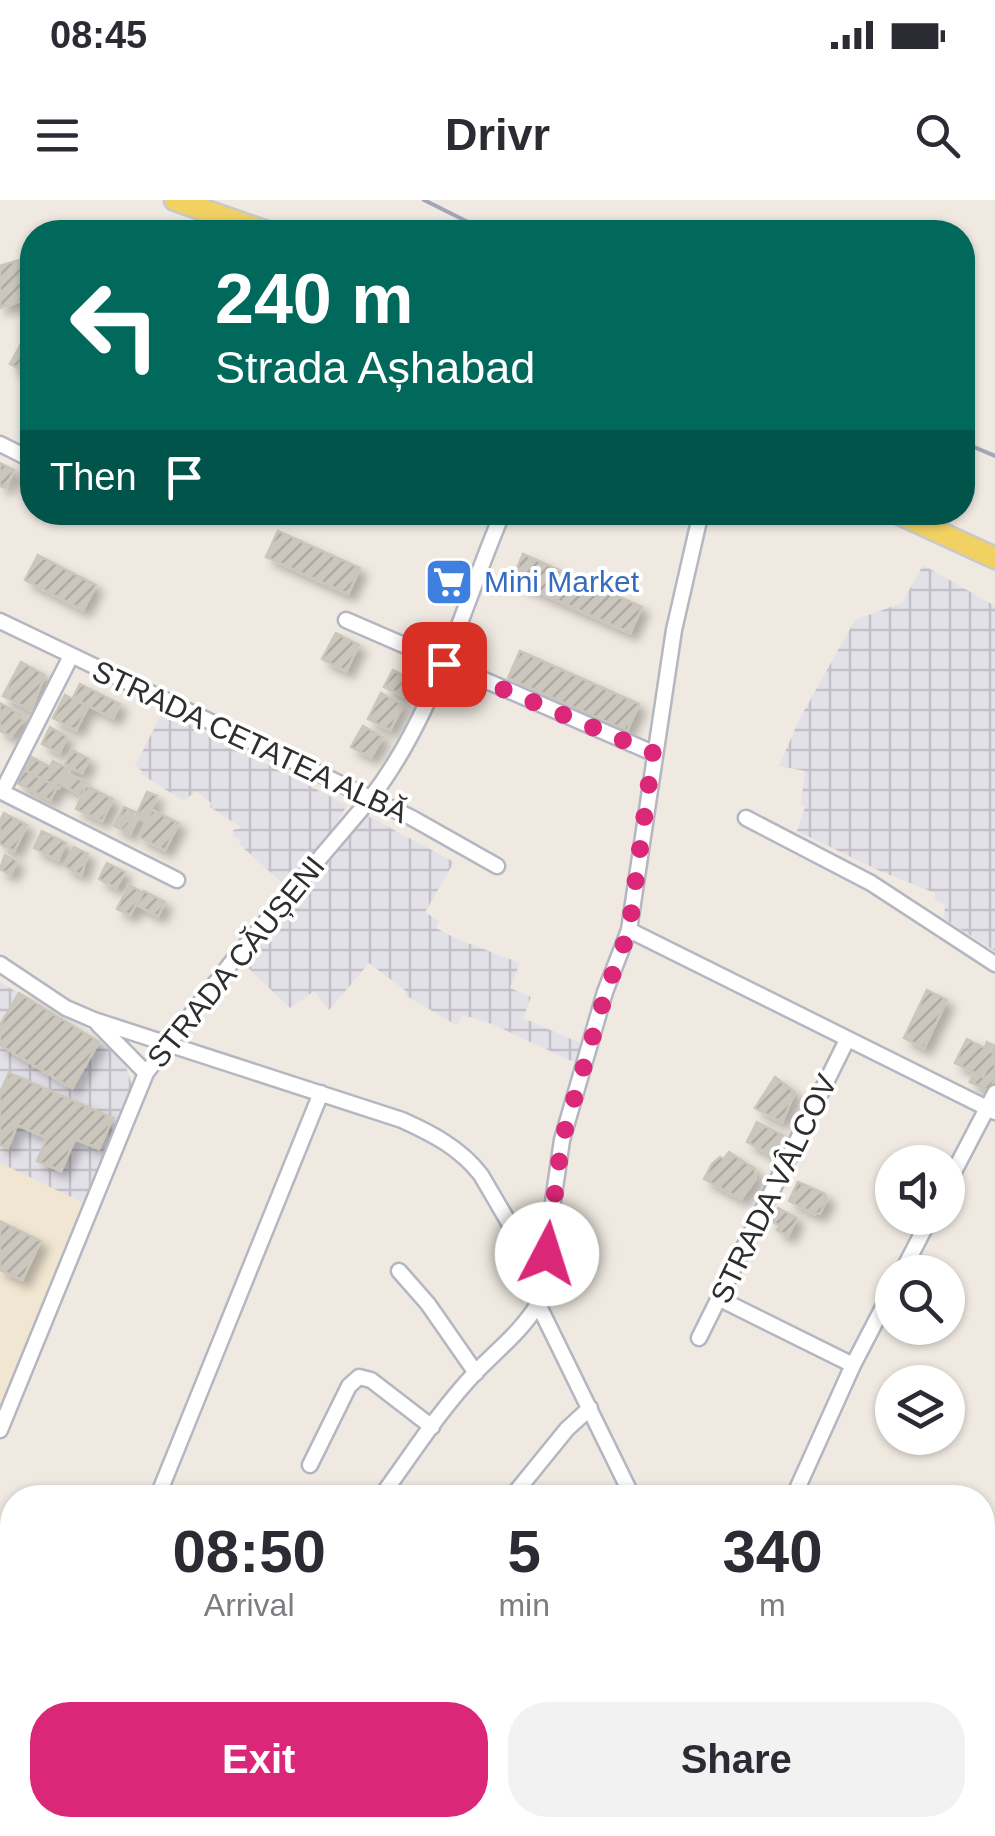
<!DOCTYPE html>
<meta charset="utf-8">
<style>
body{margin:0;font-family:Arial,sans-serif;background:#f2f2f3;color:#2b2b33;height:100vh;display:flex;flex-direction:column;font-size:38px;white-space:nowrap}
*{box-sizing:border-box;margin:0}
p{font-size:32px;color:#7c7c81}
.icon{flex:none;width:55px;height:55px;fill:none;stroke:currentColor;stroke-width:2;stroke-linecap:round;stroke-linejoin:round}
.map{position:relative;flex:1;overflow:hidden}
.details{position:absolute;left:0px;top:1285px;width:995px;height:352px;display:flex;flex-direction:column;background:#fff;border-radius:40px 40px 0 0;box-shadow:0 2px 8px #0004}
.details>*{flex:none}
.hud{position:absolute;left:20px;top:20px;width:955px;height:305px;border-radius:40px;box-shadow:0 2px 8px #0004;background:#00695c;color:#fff;overflow:hidden}
.fabs{position:absolute;left:875px;top:945px;display:grid;gap:20px}
.fabs a{display:grid;place-items:center;width:90px;height:90px;border-radius:50%;background:#fff;box-shadow:0 2px 8px #0004;font-size:50px}
.pin{position:absolute;display:grid;place-items:center;width:85px;height:85px;color:#fff;margin:-42px;border-radius:20px;box-shadow:0 5px 15px #0006}
.me{position:absolute;width:110px;margin:-55px;rotate:5deg;stroke-linejoin:round;filter:drop-shadow(0 0 8px #0008)}
.turn{display:flex;align-items:center;gap:35px;height:210px;padding:0 30px;font-size:45px}
.turn .icon{width:130px;height:130px;stroke-width:2.5}
.turn b{display:block;font-size:70px;line-height:85px}
.then{display:flex;align-items:center;height:95px;padding:0 30px;background:#0003;gap:20px;font-size:38px}
.eta{display:flex;justify-content:space-evenly;align-items:center;height:170px;text-align:center}
.eta b{font-size:60px;font-weight:600;line-height:70px}
.primary-button{display:flex;gap:20px;margin-top:auto;padding:20px 30px}
.primary-button a{flex:1;height:115px;border-radius:40px;background:#db2777;color:#fff;font-size:40px;font-weight:600;line-height:115px;text-align:center}
.primary-button a+a{background:#f2f2f3;color:#2b2b33}
.status{display:flex;justify-content:space-between;align-items:center;height:70px;padding:0 50px;background:#fff;direction:ltr}
.status svg{height:28px;fill:currentColor}
header{display:flex;justify-content:space-between;align-items:center;height:130px;padding:0 30px;background:#fff;font-size:45px;font-weight:600}
.map>svg:first-child{display:block}
.industrial{fill:url(#industrial-grid)}
.education{fill:#f0e6d1}
.building{fill:url(#building-hatch);stroke:#cbc5ba;stroke-width:2.5;filter:url(#shadow)}
.lines{fill:none;stroke-linecap:round;stroke-linejoin:round}
.minor-casing{stroke:#b4b7c1;stroke-width:19}
.primary-casing{stroke:#c9c9c9;stroke-width:25}
.minor{stroke:#fff;stroke-width:14}
.primary{stroke:#f2d163;stroke-width:20}
.rail{stroke:#a3a6b8;stroke-width:4}
.route{stroke:#db2777;stroke-width:18;stroke-dasharray:0 32.4}
.labels{text-anchor:middle;stroke-width:8;stroke-linejoin:round;paint-order:stroke}
.shop-label{font-size:30px;fill:#366cbe;stroke:#fff;text-anchor:start}
.street-label{font-size:30px;fill:#2e2e2e;stroke:#fff}
</style>
<div class="status"><b>08:45</b><svg viewBox="0 0 49 12"><path d="M0 12V9h3v3zM5 12V6h3v6zM10 12V3h3v9zM15 12V0h3v12zM26 1h20v11H26zM47 4h2v5h-2z"/></svg></div>
<header><svg class="icon" aria-label="menu" viewBox="0 0 24 24"><path d="M4 6h16M4 12h16M4 18h16"/></svg>Drivr<svg class="icon" aria-label="search" viewBox="0 0 24 24"><circle cx="10" cy="10" r="6"/><path d="M15 15l6 6"/></svg></header>
<div class="map">
<svg width="995" height="1636" viewBox="0 0 995 1636">
<defs>
<pattern id="industrial-grid" width="8" height="8" patternUnits="userSpaceOnUse" patternTransform="scale(2.5)"><rect width="8" height="8" fill="#e3e1e8"/><path d="M0 4h8M4 0v8" fill="none" stroke="#c3c1c7"/></pattern>
<pattern id="building-hatch" width="6" height="6" patternUnits="userSpaceOnUse" patternTransform="scale(2.5)"><rect width="6" height="6" fill="#cbc7bf"/><path d="M-1 1l2-2M0 6l6-6M5 7l2-2" fill="none" stroke="#afaba4"/></pattern>
<filter id="shadow"><feDropShadow dx="7" dy="7" stdDeviation="5" flood-color="#0004"/></filter>
</defs>
<rect width="100%" height="100%" fill="#efe9e1"/>
<path class="industrial" d="M923,365L995,406V751L944,719L945,705L935,700V693L880,671L797,631L805,607L801,604L805,571L779,566L799,520L855,420L902,403Z
M163,511L347,605L325,644L287,687L239,644L241,640L233,636V630L242,628L210,607L211,603L196,591L184,601L141,574L142,571L135,566Z
M364,614L454,662L425,712L439,721L436,728L457,739L520,763L510,788L531,797L523,818L584,845L576,863L492,824L463,815L456,825L405,795L406,791L369,763L329,810L314,791L290,808L241,761L267,738L315,681Z
M0,782L99,842L124,860L132,886L83,1003L0,963Z"/>
<path class="education" d="M0,963L83,1003L0,1209Z"/>
<path class="building" d="M22,59L32,97L0,108V66Z
M24,139L32,143V175L10,164Z
M0,263L14,270L5,288L0,286Z
M278,331L360,368L348,394L266,357Z
M523,354L642,407L630,433L512,380Z
M38,355L96,385L83,410L25,380Z
M336,433L359,445L346,471L322,459Z
M520,451L639,504L627,531L508,478Z
M21,462L45,475L31,510L3,496Z
M393,470L411,479L403,496L384,487Z
M80,484L120,504L113,518L73,498Z
M381,493L403,505L390,530L368,519Z
M65,495L88,507L76,530L53,518Z
M0,503L22,515L20,518L24,520L11,536L0,531Z
M363,526L383,537L371,557L351,547Z
M50,527L67,537L59,553L42,544Z
M72,550L89,559L82,573L65,564Z
M28,555L50,567L53,561L69,569L59,588L22,568Z
M24,570L57,587L50,600L17,583Z
M70,574L84,582L78,593L64,586Z
M86,586L113,599L102,621L76,609Z
M147,592L157,596L145,621L136,616Z
M124,607L135,612L120,629L114,626Z
M152,610L179,623L165,650L139,637Z
M4,613L27,625L14,651L0,644V621Z
M132,617L137,620L130,634L121,629L125,620L130,623Z
M42,631L66,643L58,660L34,648Z
M74,647L88,654L81,675L64,666Z
M5,655L17,661L10,675L0,669Z
M107,663L125,672L116,688L99,679Z
M129,685L142,692L130,715L117,709Z
M144,691L165,702L158,716L137,705Z
M927,790L947,800L924,848L904,838Z
M19,793L99,842L72,888L0,845V825Z
M967,839L994,853L983,877L955,863Z
M987,842L995,846V879L989,891L970,882L974,873L983,877L994,853L984,849Z
M9,873L113,918L99,949L75,939L61,971L37,961L47,938L17,925L8,948L0,945V893Z
M775,877L795,892L782,922L755,908Z
M757,922L784,936L774,956L747,942Z
M729,952L755,969V980L741,999L704,979L712,964L720,957L724,959Z
M798,982L825,994L827,1000L820,1013L815,1014L789,1001Z
M778,1008L797,1018L788,1036L777,1030L780,1026L771,1021Z
M0,1021L41,1041L22,1080L0,1070Z
M0,1331L12,1337L0,1368Z
M0,1555L12,1561V1592L0,1586Z
M80,1625H108L103,1636Z
M368,1625H397L418,1636H362Z
M623,1625H677L672,1636H645Z
M865,1625H902V1636H867Z"/>
<g class="lines">
<g class="minor-casing">
<path id="minor" d="M0,244L32,260
M346,420L653,553
M0,421L412,618L497,666
M0,591L177,680
M2,592L70,458
M746,618L871,683L995,764
M629,730L995,912
M0,764L66,808L94,820L402,920C433,934 460,948 481,975L543,1081
M98,824L146,873
M948,983L995,893
M399,1071L428,1104L476,1173
M902,1072L930,1018
M720,1099L853,1165
M699,1138L847,840
M0,1230L146,873L235,758L370,599C435,515 462,408 503,312
M310,1265L349,1186L359,1177L371,1180L432,1227
M157,1298L321,893
M380,1298C411,1256 439,1211 475,1173C498,1149 521,1132 538,1104
M511,1298L567,1229L590,1208
M633,1298L538,1104L562,940L605,792L629,730L674,430L701,312
M793,1298L853,1165L892,1090
M982,1394L995,1400
M0,1518L12,1525
M985,1561L995,1541
M215,1625L237,1636
M813,1625L820,1636"/>
</g>
<g class="primary-casing">
<path id="primary" d="M175,0L267,32
M895,312L995,358"/>
</g>
<use href="#minor" class="minor"/>
<use href="#primary" class="primary"/>
<path class="rail" d="M424,0L488,32
M962,242L995,256"/>
</g>
<g class="lines">
<path class="route" d="M444,464L653,553L629,730L606,792L562,940L547,1054"/>
</g>
<defs>
<g id="supermarket-square" transform="scale(2.5)"><rect x="-9" y="-9" width="18" height="18" rx="4" fill="#3f7fe0" stroke="#fff"/><path d="M-6-5.5h2.5l.6 2H6L4.5 2H-2.5L-4.4-4H-6ZM-1.5 3.2a1.3 1.3 0 1 0 .1 0ZM3 3.2a1.3 1.3 0 1 0 .1 0Z" fill="#fff"/></g>
</defs>
<g fill-rule="evenodd">
<use href="#supermarket-square" x="449" y="382"/>
</g>
<g class="labels">
<g class="shop-label">
<text x="484" y="392">Mini Market</text>
</g>
<g class="street-label">
<text transform="translate(250 542) rotate(25)" y="10">STRADA CETATEA ALBĂ</text>
<text transform="translate(236 762) rotate(-51)" y="10">STRADA CĂUȘENI</text>
<text transform="translate(774 989) rotate(-64)" y="10">STRADA VÂLCOV</text>
</g>
</g>
</svg>
<div class="fabs">
<a><svg class="icon" aria-label="sound" viewBox="0 0 24 24"><path d="M4 9h4l5-4v14l-5-4H4zM17 9q2 3 0 6"/></svg></a>
<a><svg class="icon" aria-label="search" viewBox="0 0 24 24"><circle cx="10" cy="10" r="6"/><path d="M15 15l6 6"/></svg></a>
<a><svg class="icon" aria-label="layers" viewBox="0 0 24 24"><path d="M12 4l9 5-9 5-9-5zM3 14l9 5 9-5"/></svg></a>
</div>
<div class="pin" style="left:444px;top:464px;background:#d93025"><svg class="icon" aria-label="arrive" viewBox="0 0 24 24"><path d="M6 21V4h12l-3 4 3 4H6"/></svg></div>
<svg class="me" style="left:547px;top:1054px" viewBox="-20 -20 40 40"><circle r="19" fill="#fff"/><path d="M0-13L10 11 0 6-10 11z" fill="#db2777"/></svg>
<div class="hud">
<div class="turn"><svg class="icon" aria-label="left" viewBox="0 0 24 24"><path d="M17 20v-9H6M10 6l-5 5 5 5"/></svg><div><b>240 m</b>Strada Așhabad</div></div>
<div class="then">Then<svg class="icon" aria-label="arrive" viewBox="0 0 24 24"><path d="M6 21V4h12l-3 4 3 4H6"/></svg></div>
</div>
<section class="details">
<div class="eta">
<div><b>08:50</b><p>Arrival</p></div>
<div><b>5</b><p>min</p></div>
<div><b>340</b><p>m</p></div>
</div>
<div class="primary-button"><a>Exit</a><a>Share</a></div>
</section>
</div>
